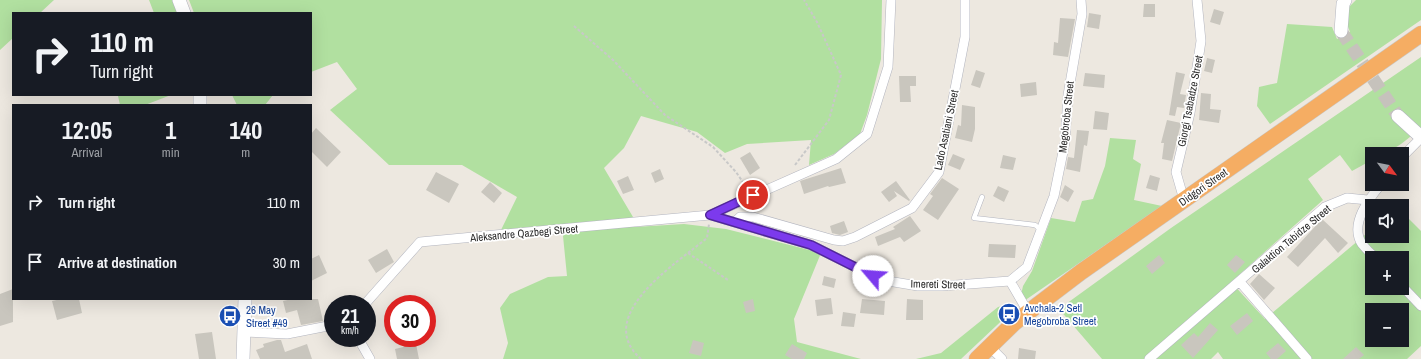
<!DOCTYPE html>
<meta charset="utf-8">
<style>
body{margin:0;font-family:"Archivo Narrow",sans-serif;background:#242831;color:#f1f3f6;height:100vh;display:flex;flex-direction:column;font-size:15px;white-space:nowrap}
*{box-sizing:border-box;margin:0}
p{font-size:13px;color:#9ea1a6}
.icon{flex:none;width:22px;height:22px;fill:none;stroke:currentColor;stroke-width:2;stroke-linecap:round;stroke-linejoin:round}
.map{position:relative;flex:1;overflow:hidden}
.side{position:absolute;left:12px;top:104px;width:300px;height:196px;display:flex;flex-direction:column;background:#171b24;border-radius:0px;box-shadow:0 4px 16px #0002}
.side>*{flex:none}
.banner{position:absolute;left:12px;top:12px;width:300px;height:84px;border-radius:0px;box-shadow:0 4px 16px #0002;background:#171b24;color:#f1f3f6;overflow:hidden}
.needle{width:26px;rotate:122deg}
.fabs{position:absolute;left:1365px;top:147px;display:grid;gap:8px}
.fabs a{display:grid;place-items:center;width:44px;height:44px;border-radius:0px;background:#171b24;box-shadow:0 4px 16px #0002;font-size:20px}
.speed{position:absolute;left:324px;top:295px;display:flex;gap:8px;font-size:20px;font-weight:700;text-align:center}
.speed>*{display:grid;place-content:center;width:52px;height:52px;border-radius:50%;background:#171b24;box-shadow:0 4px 16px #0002;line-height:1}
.speed small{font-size:10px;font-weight:400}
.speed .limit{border:6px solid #d22;background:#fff;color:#111}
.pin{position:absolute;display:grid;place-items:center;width:34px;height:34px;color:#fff;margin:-17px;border:2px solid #fff;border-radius:50%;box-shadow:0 1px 4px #0007}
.me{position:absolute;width:44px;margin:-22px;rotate:297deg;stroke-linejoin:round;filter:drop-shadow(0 0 3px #0008)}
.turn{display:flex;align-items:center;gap:14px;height:84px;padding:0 12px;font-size:18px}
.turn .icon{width:52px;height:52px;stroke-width:2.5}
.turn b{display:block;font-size:28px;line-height:34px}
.eta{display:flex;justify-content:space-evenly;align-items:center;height:68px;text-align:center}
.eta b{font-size:24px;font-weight:800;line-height:28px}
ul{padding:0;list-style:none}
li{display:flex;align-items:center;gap:12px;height:60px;padding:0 12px}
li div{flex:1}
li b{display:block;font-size:15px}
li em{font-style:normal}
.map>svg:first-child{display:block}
.green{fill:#b1e0a0;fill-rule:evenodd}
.building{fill:#c9c6be}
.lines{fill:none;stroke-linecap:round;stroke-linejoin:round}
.secondary-tunnel{stroke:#c6c2bc;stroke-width:13;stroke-dasharray:13 6;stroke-linecap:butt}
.lane-casing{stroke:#b3b5bf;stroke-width:5.5}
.street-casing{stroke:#b3b5bf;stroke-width:10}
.secondary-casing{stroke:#b3b5bf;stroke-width:14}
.highway-casing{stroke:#c8c8c8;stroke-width:17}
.path{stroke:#c8c8c8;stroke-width:2;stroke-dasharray:3 2;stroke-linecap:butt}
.lane{stroke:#fff;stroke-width:4.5}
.street{stroke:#fff;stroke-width:9}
.secondary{stroke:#fff;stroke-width:13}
.highway{stroke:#f5ad63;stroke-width:16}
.route-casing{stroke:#51269a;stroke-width:10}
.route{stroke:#7c3aed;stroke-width:7}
.labels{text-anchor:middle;stroke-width:3.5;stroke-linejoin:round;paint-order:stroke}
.street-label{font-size:11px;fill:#2c2c2c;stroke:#fff}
.transit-label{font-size:11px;fill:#164399;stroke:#fff;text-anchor:start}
</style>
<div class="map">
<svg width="1421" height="359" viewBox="0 0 1421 359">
<rect width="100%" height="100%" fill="#ede8e0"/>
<path class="green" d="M0,0H54L40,13H13V38L0,50Z
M149,0H172L177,13H154Z
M189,0H882L881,59L867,115L860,134L834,154L809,165L811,140L747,144L725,153L697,132L641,116L624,148L604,168L633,217L635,227L684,224L726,229L821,253L794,319L797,342L861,359H503L508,343L500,308L510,294L548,277L567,276L563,236L565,225L501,230L517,197L462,165H389L330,110L357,89L337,62L311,72V13H194Z
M1356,0H1421V20L1270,124L1257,106L1259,87L1277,83L1287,24L1332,27L1337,39L1350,32L1347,24L1348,8Z
M1421,57V127C1407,140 1392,154 1372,154V160L1352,171L1340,155L1308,179L1323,200L1231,282L1265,319L1372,229V236H1402V212L1421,231V346L1407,359H1223L1218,352L1211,359H1102L1059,309L1171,228ZM1372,258H1402V288H1372ZM1372,310H1402V340H1372Z
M122,95H171L145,105H120L118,96Z
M232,95H273L265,105H237Z
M1110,138L1136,140L1133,159L1141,164L1134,200L1162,206L1024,301L1021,295L1023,286L1032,271L1051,218L1075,222L1082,201L1093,199L1105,166Z
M1010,304L1013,310L961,359H916L941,353L998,307Z"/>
<path class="building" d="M1144,4H1155V17H1143Z
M1214,9L1224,12L1220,25L1210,22Z
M1089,13L1101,15L1099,29L1087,27Z
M1060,18L1075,19L1068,57L1053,55L1054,42L1058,43Z
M1207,58L1215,60L1212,73L1204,71Z
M976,70L985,73L980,88L971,85Z
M1176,72L1185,74L1180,94L1186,95L1184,108L1177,107L1175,116L1169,115Z
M1085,73L1105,75L1104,88L1083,86Z
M899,76H916V86H910L911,102H900Z
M1036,82L1037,95L1021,97L1020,84Z
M1201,93L1211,94L1210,109L1221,110L1219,123L1199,120Z
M962,105L975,107V129L972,142L955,138L958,125L961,126Z
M1095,111L1109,113L1107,130L1093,129Z
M1167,120L1181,123L1172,161L1162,159L1164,143H1161Z
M316,128L341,152L327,167L311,151V134Z
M1077,130L1089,131L1087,146L1084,145L1080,172L1066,169L1068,157L1074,158Z
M750,152L760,168L750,175L740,158Z
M953,154L965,159L960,170L948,165Z
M1003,155L1016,158L1013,170L1000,168Z
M841,168L846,183L829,187L828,186L804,194L800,181Z
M660,169L664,179L655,183L651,173Z
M436,172L459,184L449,203L426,190Z
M1150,175L1160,178L1157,191L1146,188Z
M628,176L634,190L623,194L617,181Z
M942,178L959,189L938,220L923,210L933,196L930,194Z
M896,181L910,200L909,201L894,191L897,196L889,202L881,192Z
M490,182L502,193L494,203L481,192Z
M1065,185L1074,191L1068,202L1060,197Z
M998,186L1009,191L1004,202L993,196Z
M910,216L921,231L904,242L900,237L878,246L875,237L895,229L893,227Z
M1322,219L1348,243L1338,253L1325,238L1298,267L1287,257Z
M844,221L848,232L840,235L832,233L830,226Z
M989,244L1016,245L1015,258L988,257Z
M387,249L394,262L376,273L368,260Z
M319,255L327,273L311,281V259Z
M1159,255L1165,263L1152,274L1146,266Z
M1236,255L1245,262L1235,273L1227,265Z
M1259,274L1275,288L1264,300L1250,284Z
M824,276L836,279L834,288L822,285Z
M13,289V322L0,326V294Z
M831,298L833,314L817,316L815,300Z
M61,299H79L82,313L57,320L52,301Z
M292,299H318L323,321L301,325L297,310L286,313L283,301Z
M753,299L755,311L746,313L743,302Z
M862,299L885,301L884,315L860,313Z
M907,299L923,300V320H906Z
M843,312L856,314L854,327L841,326Z
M1247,313L1253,321L1237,335L1230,326Z
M1210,323L1218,330L1193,358L1181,345L1194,333L1198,337Z
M212,332L216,359H199L195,334Z
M277,340H281L285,352L307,344L312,359H260L256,350L264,347L263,344Z
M693,340L704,343L701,356L689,353Z
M1278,343L1286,351L1277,359H1271L1266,353Z
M416,344L419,359H397L395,349Z
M792,344L807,353L804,359H792L785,355Z
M1356,347L1364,355L1359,359H1343Z
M1019,348L1036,351L1035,359H1018Z"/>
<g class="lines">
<path class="secondary-tunnel" d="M1341,31L1398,116"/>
<g class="lane-casing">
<path id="lane" d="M982,197L974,218L1035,225L1041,230"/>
</g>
<g class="street-casing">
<path id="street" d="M1402,157L1421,138
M1184,200L1176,172L1190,113L1201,41L1197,0
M710,215L811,245L873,276L888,281L918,286H942L1010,281
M735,222L740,217H753L834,240L843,241L855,237L912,208L939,172L965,37V0
M1376,258C1371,254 1366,249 1362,244C1349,224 1369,199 1381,184
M1240,282L1307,359
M1402,286L1421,306
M365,304L420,242L710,215L836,159L867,134L888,67L891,0
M1028,312L1010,281L1027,267L1054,196L1065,142L1068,95L1082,14L1081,0
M244,332L287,334L333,325
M358,338L370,359
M990,347L1002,359
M1149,359L1325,207L1347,198L1368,200"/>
</g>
<g class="secondary-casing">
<path id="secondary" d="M179,0L184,13
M1341,31L1343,4L1345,0
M200,95V105
M1398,116L1421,137
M243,359L245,299"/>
</g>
<g class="highway-casing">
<path id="highway" d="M977,359L1014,323L1081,272L1421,34"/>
</g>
<path class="path" d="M574,26L613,60L665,115L713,147L736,172L747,188
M795,165L829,120L841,75L817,22L804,0
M688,253L728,280
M641,359C592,316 677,263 707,238L709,224"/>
<use href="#lane" class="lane"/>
<use href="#street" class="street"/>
<use href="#secondary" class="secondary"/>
<use href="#highway" class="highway"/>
</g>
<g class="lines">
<g class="route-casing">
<path id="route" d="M753,195L710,215L811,245L873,276"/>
</g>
<use href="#route" class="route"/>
</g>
<defs>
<g id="bus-disc" transform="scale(1.15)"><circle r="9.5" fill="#1a4fb4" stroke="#fff"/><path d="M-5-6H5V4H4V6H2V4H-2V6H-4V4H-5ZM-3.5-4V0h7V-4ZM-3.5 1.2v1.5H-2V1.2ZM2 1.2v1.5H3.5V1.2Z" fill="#fff"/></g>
</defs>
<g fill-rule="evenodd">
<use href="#bus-disc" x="1009" y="314"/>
<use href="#bus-disc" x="230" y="316"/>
</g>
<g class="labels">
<g class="street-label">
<text transform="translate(1190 101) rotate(-79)" y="4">Giorgi Tsabadze Street</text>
<text transform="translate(1066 117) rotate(-84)" y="4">Megobroba Street</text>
<text transform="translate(946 130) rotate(-78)" y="4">Lado Asatiani Street</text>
<text transform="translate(1203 187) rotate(-35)" y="4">Didgori Street</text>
<text transform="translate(524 233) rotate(-5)" y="4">Aleksandre Qazbegi Street</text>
<text transform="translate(1291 239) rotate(-40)" y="4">Galaktion Tabidze Street</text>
<text transform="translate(938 284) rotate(1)" y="4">Imereti Street</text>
</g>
<g class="transit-label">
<text x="1024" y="312">Avchala-2 Setl<tspan x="1024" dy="13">Megobroba Street</tspan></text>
<text x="246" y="314">26 May<tspan x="246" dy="13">Street #49</tspan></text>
</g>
</g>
</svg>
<div class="fabs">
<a><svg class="needle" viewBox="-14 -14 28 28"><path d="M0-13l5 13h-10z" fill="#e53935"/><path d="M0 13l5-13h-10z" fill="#9ea1a6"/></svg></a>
<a><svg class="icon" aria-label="sound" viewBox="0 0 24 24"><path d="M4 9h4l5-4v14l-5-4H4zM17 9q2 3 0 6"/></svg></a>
<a>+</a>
<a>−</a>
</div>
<div class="speed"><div>21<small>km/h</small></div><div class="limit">30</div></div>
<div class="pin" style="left:753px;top:195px;background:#d93025"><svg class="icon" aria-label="arrive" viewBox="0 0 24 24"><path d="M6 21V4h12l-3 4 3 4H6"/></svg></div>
<svg class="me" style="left:873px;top:276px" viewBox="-20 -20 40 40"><circle r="19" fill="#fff"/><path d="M0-13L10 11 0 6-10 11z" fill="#7c3aed"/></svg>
<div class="banner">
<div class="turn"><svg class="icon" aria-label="right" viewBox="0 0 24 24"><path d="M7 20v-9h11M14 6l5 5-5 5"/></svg><div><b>110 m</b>Turn right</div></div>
</div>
<section class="side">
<div class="eta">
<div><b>12:05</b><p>Arrival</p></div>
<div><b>1</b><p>min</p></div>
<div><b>140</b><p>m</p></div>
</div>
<ul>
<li><svg class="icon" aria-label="right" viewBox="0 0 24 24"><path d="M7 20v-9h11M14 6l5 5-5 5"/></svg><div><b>Turn right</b></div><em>110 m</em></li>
<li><svg class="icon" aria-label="arrive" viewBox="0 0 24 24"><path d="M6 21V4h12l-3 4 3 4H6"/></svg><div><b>Arrive at destination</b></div><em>30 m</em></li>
</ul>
</section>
</div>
